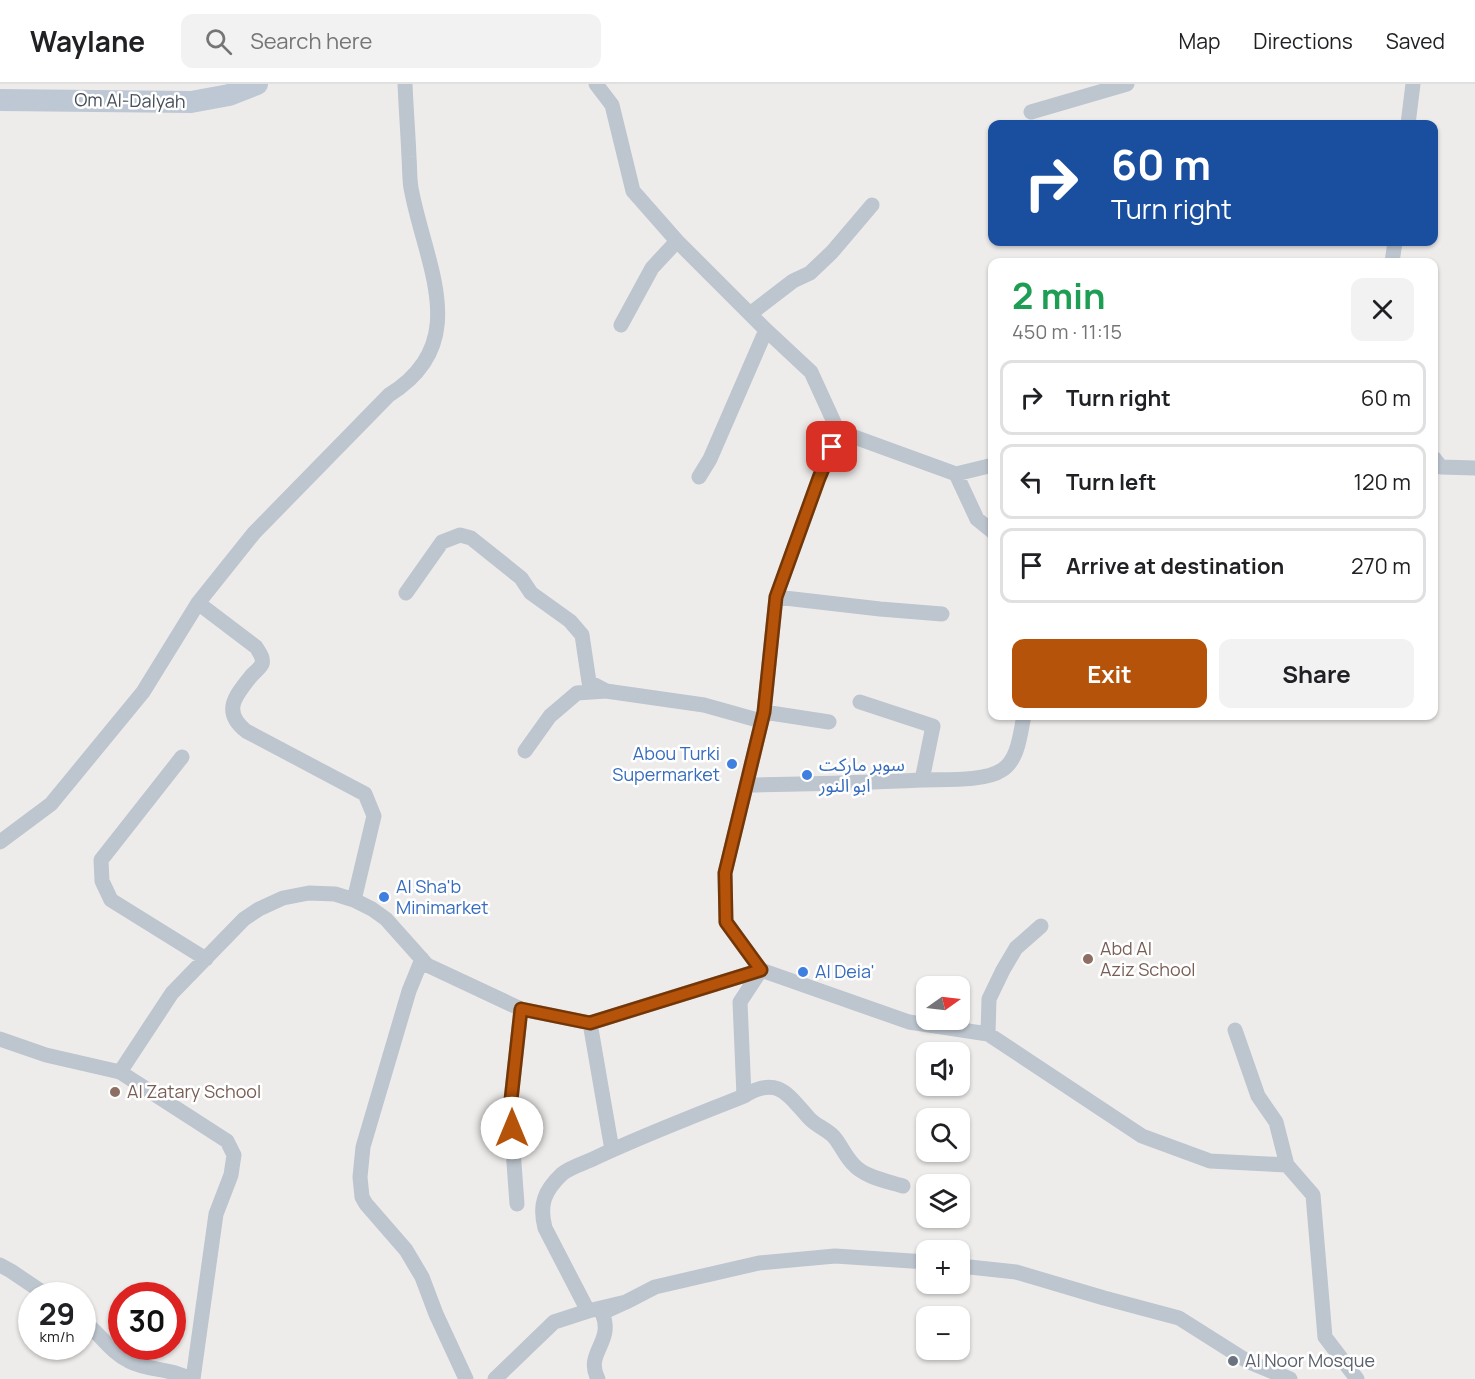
<!DOCTYPE html>
<meta charset="utf-8">
<style>
body{margin:0;font-family:Manrope,"Noto Sans Arabic",sans-serif;background:#f2f2f2;color:#202124;height:100vh;display:flex;flex-direction:column;font-size:22px;white-space:nowrap}
*{box-sizing:border-box;margin:0}
p{font-size:20px;color:#757577}
.icon{flex:none;width:33px;height:33px;fill:none;stroke:currentColor;stroke-width:2;stroke-linecap:round;stroke-linejoin:round}
.map{position:relative;flex:1;overflow:hidden}
.drawer{position:absolute;left:988px;top:174px;width:450px;height:462px;display:flex;flex-direction:column;background:#fff;border-radius:12px;box-shadow:0 2px 4px #0004}
.drawer>*{flex:none}
.hud{position:absolute;left:988px;top:36px;width:450px;height:126px;border-radius:12px;box-shadow:0 2px 4px #0004;background:#1a4fa0;color:#fff;overflow:hidden}
.needle{width:39px;rotate:76deg}
.controls{position:absolute;left:916px;top:892px;display:grid;gap:12px}
.controls a{display:grid;place-items:center;width:54px;height:54px;border-radius:12px;background:#fff;box-shadow:0 2px 4px #0004;font-size:30px}
.speed{position:absolute;left:18px;top:1198px;display:flex;gap:12px;font-size:30px;font-weight:700;text-align:center}
.speed>*{display:grid;place-content:center;width:78px;height:78px;border-radius:50%;background:#fff;box-shadow:0 2px 4px #0004;line-height:1}
.speed small{font-size:15px;font-weight:400}
.speed .limit{border:9px solid #d22;background:#fff;color:#111}
.pin{position:absolute;display:grid;place-items:center;width:51px;height:51px;color:#fff;margin:-26px;border-radius:12px;box-shadow:0 3px 9px #0006}
.me{position:absolute;width:66px;margin:-33px;rotate:0deg;stroke-linejoin:round;filter:drop-shadow(0 0 4px #0008)}
.turn{display:flex;align-items:center;gap:21px;height:126px;padding:0 24px;font-size:27px}
.turn .icon{width:78px;height:78px;stroke-width:2.5}
.turn b{display:block;font-size:42px;line-height:51px}
.round{display:grid;place-items:center;flex:none;width:63px;height:63px;border-radius:12px;background:#f2f2f2}
.summary{display:flex;align-items:center;justify-content:space-between;height:102px;padding:0 24px}
h1{font-size:36px;font-weight:700;line-height:45px;color:#1e9e55}
.action{display:flex;gap:12px;margin-top:auto;padding:12px 24px}
.action a{flex:1;height:69px;border-radius:12px;background:#b45309;color:#fff;font-size:24px;font-weight:700;line-height:69px;text-align:center}
.action a+a{background:#f2f2f2;color:#202124}
ul{padding:0;list-style:none}
li{display:flex;align-items:center;gap:18px;height:75px;margin:0 12px 9px;padding:0 12px;border:3px solid #e0e0e0;border-radius:12px}
li div{flex:1}
li b{display:block;font-size:22px}
li em{font-style:normal}
header{display:flex;align-items:center;gap:36px;box-sizing:border-box;height:84px;padding:0 30px;background:#fff;border-bottom:2px solid #e0e0e0}
header strong{font-size:28px}
nav{display:flex;gap:33px;margin-inline-start:auto;font-size:21px}
.search{width:420px;height:54px;background:#f2f2f2;display:flex;align-items:center;gap:15px;box-sizing:border-box;padding:0 21px;border-radius:12px;color:#757577;font-size:22px}
.map>svg:first-child{display:block}
.lines{fill:none;stroke-linecap:round;stroke-linejoin:round}
.street{stroke:#bdc5ce;stroke-width:15}
.secondary{stroke:#bec7d4;stroke-width:22}
.route-casing{stroke:#753606;stroke-width:15}
.route{stroke:#b45309;stroke-width:10}
.shop-dot{fill:#3f7fe0;stroke:#fff;stroke-width:2}
.education-dot{fill:#8d6e63;stroke:#fff;stroke-width:2}
.worship-dot{fill:#6b7280;stroke:#fff;stroke-width:2}
.labels{text-anchor:middle;stroke-width:5;stroke-linejoin:round;paint-order:stroke}
.street-label{font-size:18px;fill:#454d58;stroke:#fff}
.shop-label{font-size:18px;fill:#366cbe;stroke:#fff;text-anchor:start}
.education-label{font-size:18px;fill:#785e54;stroke:#fff;text-anchor:start}
.worship-label{font-size:18px;fill:#5b616d;stroke:#fff;text-anchor:start}
</style>
<header>
<strong>Waylane</strong>
<div class="search"><svg class="icon" aria-label="search" viewBox="0 0 24 24"><circle cx="10" cy="10" r="6"/><path d="M15 15l6 6"/></svg>Search here</div>
<nav><a>Map</a><a>Directions</a><a>Saved</a></nav>
</header>
<div class="map">
<svg width="1475" height="1295" viewBox="0 0 1475 1295">
<rect width="100%" height="100%" fill="#eeeceb"/>
<g class="lines">
<path class="street" d="M596,0L612,21L633,107L677,157L766,246L811,288L838,347L819,394L776,513L764,628L725,789L726,838L761,886L740,918L744,1012
M1031,28L1127,0
M1408,40L1413,0
M1392,178L1395,158
M750,230L793,197L810,189L832,168L872,121
M621,241L652,184L677,157
M838,347L956,390L977,435L993,448
M1434,374L1441,383L1475,384
M956,390L993,381
M699,393L710,375L766,246
M406,509L442,458L460,451L471,454L521,494L531,509L570,537L582,551L589,598L606,607L704,621L761,637
M776,513L880,525L942,530
M198,519L256,563C259,568 264,574 262,580C260,584 255,588 252,591C236,611 221,627 246,647L365,710L374,732L354,816
M860,618L933,642L922,696
M764,628L829,638
M525,667L550,632L577,609L606,607
M182,673L101,776L102,797L111,816L206,875
M746,701C804,700 862,699 921,696C943,695 984,698 1002,686C1019,675 1020,649 1024,632
M0,758L51,720L143,608L198,519L254,449L389,311C472,260 427,184 412,109C409,98 410,85 409,73C408,49 406,24 405,0
M422,875L409,907L363,1063L360,1093L362,1113L366,1120L406,1166L422,1193L436,1230L466,1295
M590,939L612,1066
M1235,946L1258,1012L1276,1038L1287,1081
M988,950L989,915L1003,886L1016,864L1041,842
M0,955L46,971L120,988L227,1057L234,1071L231,1091L216,1130L193,1295
M120,988L172,909L244,835L259,825L283,814L309,809L335,810L354,816L372,825L386,835L427,881L521,925L590,939L761,886L909,938L988,950L1142,1052L1210,1077L1287,1081L1313,1111L1325,1253L1357,1295
M517,1120L510,1025L521,925
M0,1181L11,1187L48,1212
M960,1182L1016,1188L1104,1214L1179,1234L1247,1277L1290,1295
M626,1218L655,1203L759,1179L835,1172L927,1178
M82,1236C100,1249 110,1268 129,1277C148,1287 172,1284 189,1295
M495,1295L554,1238L588,1227
M598,1295C584,1269 615,1258 602,1229L626,1218L588,1227L545,1144C539,1121 544,1107 562,1090C570,1083 585,1079 595,1074C644,1051 694,1032 744,1012C778,991 788,1011 809,1034C816,1042 827,1045 834,1053C841,1061 845,1072 853,1080C864,1093 887,1097 903,1102"/>
<path class="secondary" d="M0,16L191,18L229,11L257,0"/>
</g>
<g class="lines">
<g class="route-casing">
<path id="route" d="M512,1044L510,1025L521,925L590,939L761,886L726,838L725,789L764,628L776,513L819,394L832,363"/>
</g>
<use href="#route" class="route"/>
</g>
<g class="shop-dot">
<circle cx="732" cy="680" r="6"/>
<circle cx="807" cy="691" r="6"/>
<circle cx="384" cy="813" r="6"/>
<circle cx="803" cy="888" r="6"/>
</g>
<g class="education-dot">
<circle cx="1088" cy="875" r="6"/>
<circle cx="115" cy="1008" r="6"/>
</g>
<circle class="worship-dot" cx="1233" cy="1277" r="6"/>
<g class="labels">
<g class="street-label">
<text transform="translate(130 17) rotate(1)" y="6">Om Al-Dalyah</text>
</g>
<g class="shop-label">
<text x="720" y="676" text-anchor="end">Abou Turki<tspan x="720" dy="21">Supermarket</tspan></text>
<text x="819" y="687">سوبر ماركت<tspan x="819" dy="21">ابو النور</tspan></text>
<text x="396" y="809">Al Sha'b<tspan x="396" dy="21">Minimarket</tspan></text>
<text x="815" y="894">Al Deia'</text>
</g>
<g class="education-label">
<text x="1100" y="871">Abd Al<tspan x="1100" dy="21">Aziz School</tspan></text>
<text x="127" y="1014">Al Zatary School</text>
</g>
<g class="worship-label">
<text x="1245" y="1283">Al Noor Mosque</text>
</g>
</g>
</svg>
<div class="controls">
<a><svg class="needle" viewBox="-14 -14 28 28"><path d="M0-13l5 13h-10z" fill="#e53935"/><path d="M0 13l5-13h-10z" fill="#757577"/></svg></a>
<a><svg class="icon" aria-label="sound" viewBox="0 0 24 24"><path d="M4 9h4l5-4v14l-5-4H4zM17 9q2 3 0 6"/></svg></a>
<a><svg class="icon" aria-label="search" viewBox="0 0 24 24"><circle cx="10" cy="10" r="6"/><path d="M15 15l6 6"/></svg></a>
<a><svg class="icon" aria-label="layers" viewBox="0 0 24 24"><path d="M12 4l9 5-9 5-9-5zM3 14l9 5 9-5"/></svg></a>
<a>+</a>
<a>−</a>
</div>
<div class="speed"><div>29<small>km/h</small></div><div class="limit">30</div></div>
<div class="pin" style="left:832px;top:363px;background:#d93025"><svg class="icon" aria-label="arrive" viewBox="0 0 24 24"><path d="M6 21V4h12l-3 4 3 4H6"/></svg></div>
<svg class="me" style="left:512px;top:1044px" viewBox="-20 -20 40 40"><circle r="19" fill="#fff"/><path d="M0-13L10 11 0 6-10 11z" fill="#b45309"/></svg>
<div class="hud">
<div class="turn"><svg class="icon" aria-label="right" viewBox="0 0 24 24"><path d="M7 20v-9h11M14 6l5 5-5 5"/></svg><div><b>60 m</b>Turn right</div></div>
</div>
<section class="drawer">
<div class="summary"><div><h1>2 min</h1><p>450 m · 11:15</p></div><a class="round"><svg class="icon" aria-label="close" viewBox="0 0 24 24"><path d="M6 6l12 12M18 6L6 18"/></svg></a></div>
<ul>
<li><svg class="icon" aria-label="right" viewBox="0 0 24 24"><path d="M7 20v-9h11M14 6l5 5-5 5"/></svg><div><b>Turn right</b></div><em>60 m</em></li>
<li><svg class="icon" aria-label="left" viewBox="0 0 24 24"><path d="M17 20v-9H6M10 6l-5 5 5 5"/></svg><div><b>Turn left</b></div><em>120 m</em></li>
<li><svg class="icon" aria-label="arrive" viewBox="0 0 24 24"><path d="M6 21V4h12l-3 4 3 4H6"/></svg><div><b>Arrive at destination</b></div><em>270 m</em></li>
</ul>
<div class="action"><a>Exit</a><a>Share</a></div>
</section>
</div>
